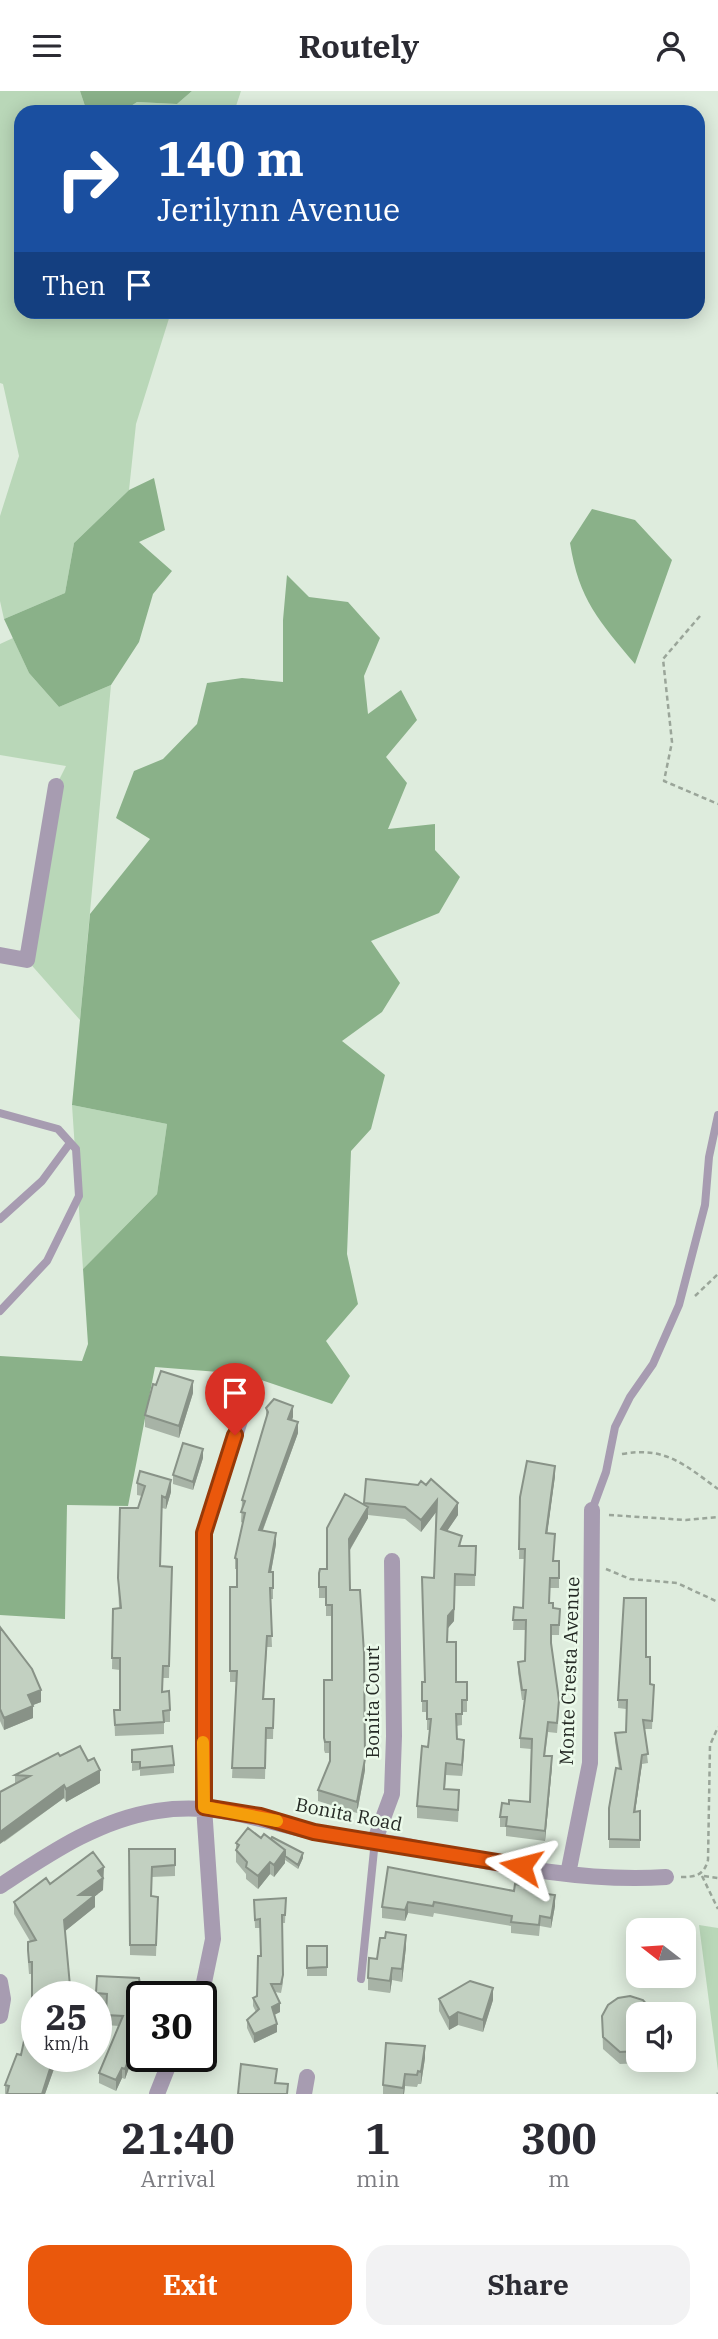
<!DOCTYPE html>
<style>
body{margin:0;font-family:"IBM Plex Serif",serif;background:#f2f2f3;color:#2b2b33;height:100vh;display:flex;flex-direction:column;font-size:26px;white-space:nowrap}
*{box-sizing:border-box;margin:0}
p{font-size:23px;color:#7c7c81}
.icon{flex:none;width:38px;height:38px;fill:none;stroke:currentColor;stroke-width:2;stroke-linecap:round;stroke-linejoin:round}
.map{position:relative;height:2003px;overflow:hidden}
.side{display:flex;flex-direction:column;background:#fff;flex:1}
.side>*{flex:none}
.top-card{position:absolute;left:14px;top:14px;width:691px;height:214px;border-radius:21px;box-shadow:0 4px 18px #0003;background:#1a4fa0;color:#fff;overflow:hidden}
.needle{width:46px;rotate:287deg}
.buttons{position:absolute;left:626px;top:1827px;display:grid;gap:14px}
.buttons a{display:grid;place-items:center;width:70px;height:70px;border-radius:14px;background:#fff;box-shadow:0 4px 18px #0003;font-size:35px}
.speed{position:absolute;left:21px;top:1890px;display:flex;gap:14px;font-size:35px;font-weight:700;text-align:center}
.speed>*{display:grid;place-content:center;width:91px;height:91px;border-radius:50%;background:#fff;box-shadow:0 4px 18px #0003;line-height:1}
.speed small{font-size:18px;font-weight:400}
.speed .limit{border:4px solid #111;border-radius:10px;background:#fff;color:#111}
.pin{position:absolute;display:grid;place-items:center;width:60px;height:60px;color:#fff;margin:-72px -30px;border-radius:50% 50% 50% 0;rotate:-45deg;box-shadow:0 0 7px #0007}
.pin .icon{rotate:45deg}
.me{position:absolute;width:77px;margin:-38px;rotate:279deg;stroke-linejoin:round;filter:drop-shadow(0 0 5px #0008)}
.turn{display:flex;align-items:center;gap:24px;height:147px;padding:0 28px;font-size:32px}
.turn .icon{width:91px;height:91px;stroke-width:2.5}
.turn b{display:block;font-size:49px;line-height:60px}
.then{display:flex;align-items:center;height:66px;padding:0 28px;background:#0003;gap:14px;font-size:26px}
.eta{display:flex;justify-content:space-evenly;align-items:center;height:119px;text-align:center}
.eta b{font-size:42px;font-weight:700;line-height:49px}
.primary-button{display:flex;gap:14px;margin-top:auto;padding:14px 28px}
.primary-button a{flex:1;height:80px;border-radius:21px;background:#ea580c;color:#fff;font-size:28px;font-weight:700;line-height:80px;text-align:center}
.primary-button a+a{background:#f2f2f3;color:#2b2b33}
header{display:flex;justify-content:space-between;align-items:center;height:91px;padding:0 28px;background:#fff;font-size:32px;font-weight:700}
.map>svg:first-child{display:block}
.green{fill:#b9d7b8}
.forest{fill:#8ab189}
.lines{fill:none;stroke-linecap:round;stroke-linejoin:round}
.path{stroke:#9aa599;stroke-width:2.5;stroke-dasharray:5 3.5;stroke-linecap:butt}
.lane{stroke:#a79cb1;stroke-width:8}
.street{stroke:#a79cb1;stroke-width:16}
.wall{fill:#a7b3a6}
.shaded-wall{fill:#889287}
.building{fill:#c2d0c1;stroke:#889287;stroke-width:2}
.route-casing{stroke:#983908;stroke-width:18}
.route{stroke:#ea580c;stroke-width:12}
.slow{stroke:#f59e0b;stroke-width:12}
.labels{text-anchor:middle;stroke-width:5;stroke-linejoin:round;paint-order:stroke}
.street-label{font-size:19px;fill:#252a25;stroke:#ebfaea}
</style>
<header><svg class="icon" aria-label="menu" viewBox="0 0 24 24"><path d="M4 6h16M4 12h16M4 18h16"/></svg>Routely<svg class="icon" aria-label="person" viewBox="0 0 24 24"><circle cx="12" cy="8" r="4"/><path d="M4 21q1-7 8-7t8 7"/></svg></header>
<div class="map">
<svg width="718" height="2003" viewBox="0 0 718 2003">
<rect width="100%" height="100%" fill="#deecdd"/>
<path class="green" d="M0,0H80L87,21H21V220L171,221L136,333L129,399L74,452L65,502L4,528L0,510V425L19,365L3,293L0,292Z
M192,0H241L234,21H122L137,11L177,13Z
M13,547L29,582L59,616L111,594L80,929L27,869L56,695L66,675L0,664V553Z
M72,1014L167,1033L157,1103L83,1178Z
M699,1834L718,1837V1980Z"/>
<path class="forest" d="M80,0H192L177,13L137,11L122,21H87Z
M154,387L165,439L139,451L172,480L153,503L139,551L111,594L59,616L29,582L4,528L65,502L74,452L129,399Z
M592,418L635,429L672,469L635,573C599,530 579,509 570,452Z
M287,484L309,506L348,511L380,547L364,585L368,623L401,599L417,629L386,666L407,692L388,738L435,733V759L460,786L439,822L371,850L400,892L382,921L342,950L385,984L371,1038L351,1060L347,1163L358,1213L326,1250L350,1285L332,1313L244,1283L155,1276L128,1415L67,1414L65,1528L0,1524V1265L82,1270L88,1253L83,1178L157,1103L167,1033L72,1014L90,823L150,748L116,727L134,680L163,668L197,633L207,592L242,587L283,591V529Z"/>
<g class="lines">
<path class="path" d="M700,525L663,568L672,651L664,690L718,713
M695,1205L718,1183
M622,1363C665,1355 685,1374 718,1398
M609,1424L686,1429L718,1426
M606,1478L630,1488L677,1492L718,1511
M702,1785L718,1818
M704,1785L718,1787
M681,1786C696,1786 704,1784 708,1769L710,1654L718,1636
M717,2003L718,2002"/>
<path class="lane" d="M0,1022L58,1038L76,1058L79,1105L47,1170L0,1220
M0,1128L42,1090L70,1052
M592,1419L606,1381L615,1336L630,1306L653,1273L679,1214L705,1114L709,1066L718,1024
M361,1888L375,1749"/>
<path class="street" d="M0,864L27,869L56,695
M375,1749L392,1703L394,1645L392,1470
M568,1783L590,1672L592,1419
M0,1795C49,1763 98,1729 157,1720C216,1711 258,1729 314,1741C343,1747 374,1749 403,1754C489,1771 578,1792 666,1786
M0,1891L3,1908L0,1925
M201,1906L213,1848L204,1716V1442L243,1320
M157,2003L172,1965
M304,2003L307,1986"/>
</g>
<path class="wall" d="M156,1294L193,1302L179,1347L145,1336V1324Z
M266,1317L293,1326L292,1329L298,1342L263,1439L276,1453L271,1481H273V1508H270L272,1556H267L264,1608H274L273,1648H266L265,1688L232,1687L236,1591H230V1496H237V1478H235V1467L243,1432L241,1431L242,1409L266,1327Z
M203,1367L193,1399L173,1393V1384Z
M555,1385L547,1442L554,1470H559V1497H550L549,1512L553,1517L560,1518L559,1544H551V1553L559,1619L557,1642L548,1641L545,1665L552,1675L545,1750L506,1745V1736H500V1726L509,1713L530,1711L531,1658L520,1657V1647L525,1609H522L518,1581V1571L525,1570L526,1539H513L514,1516L523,1517L525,1468H519L520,1406Z
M366,1388L458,1424L447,1440L462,1455H476L475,1495H455L454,1530L448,1537V1551L456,1591H467V1621H462V1634L456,1635L457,1648L464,1660L462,1685L446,1684L445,1698L459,1711L458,1731L417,1727V1715L428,1656L430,1639H427V1621H422V1591H425L434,1487L436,1421L421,1441L405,1428L368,1424V1427L350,1459V1499L365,1679L357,1722L318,1710V1699L330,1670V1662H325L324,1659V1589H332V1525H326V1507H319V1482L327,1478L364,1413Z
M137,1392L171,1401L166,1418L162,1417L160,1475L172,1476L169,1587H163V1601L170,1619V1631H164V1643L115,1645L114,1619H120V1579L112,1578L113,1518L119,1517L118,1487L142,1405L137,1404Z
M0,1536L41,1611L33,1614V1627L4,1639L0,1630Z
M646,1566L650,1593L654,1594L652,1638H644L648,1672L642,1673L635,1721L640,1720V1757H609V1717L619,1678L615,1650V1642L626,1641V1618L618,1617V1609Z
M132,1659L174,1674V1682L140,1685V1679L132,1680Z
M60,1665L88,1670L100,1692L66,1711L64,1707L4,1751L15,1693V1684Z
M261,1747L271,1748L303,1767L298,1778L285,1769V1772L274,1786L270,1783L258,1798L246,1788V1783L236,1771V1752Z
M129,1758H175V1785L152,1786L151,1805L158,1806L156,1865L130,1864Z
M388,1776L514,1800L533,1801L555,1815L551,1837L540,1835L539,1845L511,1842V1835L434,1822L433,1826L408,1822L405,1830L382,1827V1816Z
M104,1788L103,1789V1799L95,1805V1816L65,1840L37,1965H63L61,1973L56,1972L45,2003H5V1994L21,1964L32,1932V1883H29L28,1871V1859L30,1850L14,1823V1811Z
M286,1807L285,1832H282L283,1892L281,1902L275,1901L280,1921L274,1924L277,1941L254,1952L247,1937V1929L256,1921L253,1915V1907L257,1905L261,1865L260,1837H255L254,1809Z
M307,1855H327V1885H307Z
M406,1856L402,1891L392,1889L390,1902L368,1899V1887L377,1868Z
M97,1885L142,1907V1941L125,1988L122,1987L116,2000L99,1992V1982L119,1935L106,1934L107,1913H96Z
M439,1908L493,1909L483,1941L458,1934L449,1939L439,1920Z
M654,1922L662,1923H639V1969H647L641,1972L620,1973L603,1958L602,1925Z
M425,1967L421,1993H418L417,1996L405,1995L404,2003H383V1994Z"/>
<path class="shaded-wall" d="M193,1290V1302L179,1347V1335Z
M293,1315V1326L288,1339V1328Z
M298,1331V1342L259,1449V1439Z
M203,1358V1367L193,1399V1391Z
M555,1375V1385L546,1452V1442Z
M171,1389V1401L166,1418V1407Z
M437,1409V1420L421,1441V1429Z
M458,1412V1424L441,1449V1438Z
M368,1416V1427L349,1460V1448Z
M276,1442V1453L269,1492V1481Z
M455,1483L454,1530L448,1537V1525Z
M41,1599V1611L28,1616V1604Z
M33,1615V1627L4,1639V1627Z
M464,1649V1660L462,1685V1674Z
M642,1664V1673L634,1729V1721Z
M552,1665V1675L545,1750V1740Z
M365,1668V1679L357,1722V1711Z
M100,1679V1692L66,1711V1698Z
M64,1694V1707L0,1753V1741Z
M285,1759V1772L274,1786V1774Z
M303,1762V1767L298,1778V1774Z
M270,1771V1783L258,1798V1785Z
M104,1776L103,1799L95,1805V1816L64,1841V1829L79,1804L98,1780Z
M555,1804V1815L551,1837V1827Z
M408,1811V1822L405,1830V1819Z
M406,1844V1856L402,1891V1878Z
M392,1877V1889L390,1902V1890Z
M493,1897V1909L483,1941V1929Z
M280,1912V1921L272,1925V1916Z
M458,1921V1934L449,1939V1927Z
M142,1931V1941L125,1988V1978Z
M277,1933V1941L254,1952V1943Z
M425,1955V1967L421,1993V1981Z
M54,1965H56V1972L45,2003H42Z
M122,1977V1987L116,2000V1989Z
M405,1983V1995L404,2003H403Z"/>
<path class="building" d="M161,1280L193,1290L179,1335L145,1324L153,1293L156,1294Z
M274,1308L293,1315L288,1328L298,1331L259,1439L276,1442L269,1481H273V1497H270L272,1545H267L263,1608H274L273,1637H266L265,1677H232L237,1580H230V1496H237V1468L235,1467L245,1422L241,1421L245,1410L242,1409L268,1321L266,1317Z
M183,1352L203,1358L193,1391L173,1384Z
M527,1370L555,1375L546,1442L555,1443L553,1470H559V1487H550L549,1512H553V1517L560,1518L559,1534H551V1552L559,1609L557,1632L548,1631L544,1665H552L545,1740L506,1735L507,1726H500L502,1712L509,1713V1709L530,1711L532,1648L520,1647L526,1599H522L518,1571L525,1570L526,1529H513L514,1516L523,1517L525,1458H519L520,1406Z
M140,1380L171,1389L166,1407L162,1405L160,1475L172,1476L169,1575H163L162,1601L169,1600L170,1619L163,1620L164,1631L115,1634L114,1619H120V1567H112L113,1518L121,1517L118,1487L120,1417H138L145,1395L137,1392Z
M366,1388L418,1394L421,1390L426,1394L431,1388L458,1412L441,1438L462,1445L459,1455H476L475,1484L455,1483L454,1518L448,1525L447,1551H456V1591H467V1609H462V1623H456L457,1648L464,1649L462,1674L446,1672L444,1698L459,1699L458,1719L417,1715L422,1655L428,1656L431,1628H427V1610H422V1591H425L422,1486L434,1487L437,1409L421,1429L405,1416L364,1412Z
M345,1403L368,1416L349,1448L350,1499H360L364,1562L365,1668L357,1711L318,1699L330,1670V1651H325L324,1647V1589H332V1514H326V1496H319V1482L320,1478H327V1437Z
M624,1507H646V1566H650V1593L654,1594L652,1630L643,1629L648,1663L642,1664L634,1721L640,1720V1749L609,1748V1717L616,1677L621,1678L615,1642L626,1641L627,1609H618Z
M0,1536L32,1578L41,1599L28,1604L33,1615L4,1627L0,1618Z
M80,1655L88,1670L94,1667L100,1679L66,1698L64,1694L0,1741V1701L30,1685L15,1684L58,1662L60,1665Z
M172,1655L174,1674L140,1677V1671H132V1659Z
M248,1737L261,1747L264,1743L285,1759L274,1774L270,1771L258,1785L246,1776L247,1771L236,1759L239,1754L236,1752Z
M272,1746L303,1762L298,1774L285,1765V1759L271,1748Z
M129,1758H175V1774L152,1776L151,1805L158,1806L156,1854H130Z
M93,1761L104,1776L98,1780L103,1787L79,1804H95L64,1829L71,1906H37V1965H54L42,2003H7L9,1995L5,1994L17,1963L21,1964L28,1931L32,1932V1871H29L28,1859V1851L36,1849L14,1811L46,1787L50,1793Z
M388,1776L514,1800L515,1793L533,1796L532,1801L555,1804L551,1827L540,1825L539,1834L511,1831L512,1825L434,1811L433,1815L408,1811L405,1819L382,1816Z
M286,1807L285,1824H282L283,1884L281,1893H271L280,1912L272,1916L277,1933L254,1943L247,1929L259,1918L253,1907L257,1905L258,1865H261L260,1828L255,1829L254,1809Z
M386,1841L406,1844L402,1878L392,1877L390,1890L368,1887L369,1867L377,1868L380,1847H385Z
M307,1855H327V1876L307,1877Z
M97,1885L139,1887L142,1907V1931L125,1978L122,1977L116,1989L99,1982L123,1925L106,1924L107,1903L96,1902Z
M470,1890L493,1897L483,1929L458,1921L449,1927L439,1908Z
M630,1905L643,1909L654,1922L661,1920L662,1923H639V1960L620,1961L603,1946L602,1925L608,1914L618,1907Z
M386,1952L425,1955L421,1981L418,1980L417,1984L405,1983L403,1997L383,1994Z
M241,1973L277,1978L275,1992L288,1993L287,2003H238Z"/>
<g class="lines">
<g class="route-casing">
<path id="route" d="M235,1344L204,1442V1716L260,1725L314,1741L521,1775"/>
</g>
<use href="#route" class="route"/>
<path class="slow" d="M203,1651L204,1716L277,1730"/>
</g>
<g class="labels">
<g class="street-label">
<text transform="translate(569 1580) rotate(-88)" y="7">Monte Cresta Avenue</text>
<text transform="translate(372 1611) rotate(-90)" y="7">Bonita Court</text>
<text transform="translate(349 1723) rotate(11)" y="7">Bonita Road</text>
</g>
</g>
</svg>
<div class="buttons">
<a><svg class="needle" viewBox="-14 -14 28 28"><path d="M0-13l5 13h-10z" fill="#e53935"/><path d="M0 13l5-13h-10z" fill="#7c7c81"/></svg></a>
<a><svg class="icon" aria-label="sound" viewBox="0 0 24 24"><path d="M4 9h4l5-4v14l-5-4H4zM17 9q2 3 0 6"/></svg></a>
</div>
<div class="speed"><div>25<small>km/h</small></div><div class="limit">30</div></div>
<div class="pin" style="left:235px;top:1344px;background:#d93025"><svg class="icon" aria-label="arrive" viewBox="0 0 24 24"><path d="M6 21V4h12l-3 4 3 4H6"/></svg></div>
<svg class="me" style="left:521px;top:1775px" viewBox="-20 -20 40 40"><path d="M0-17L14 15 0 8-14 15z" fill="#ea580c" stroke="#fff" stroke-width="4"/></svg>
<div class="top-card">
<div class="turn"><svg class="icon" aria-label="right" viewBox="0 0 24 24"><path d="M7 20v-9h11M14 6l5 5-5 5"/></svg><div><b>140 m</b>Jerilynn Avenue</div></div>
<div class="then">Then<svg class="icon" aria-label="arrive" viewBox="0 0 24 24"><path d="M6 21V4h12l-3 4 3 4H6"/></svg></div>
</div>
</div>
<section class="side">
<div class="eta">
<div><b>21:40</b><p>Arrival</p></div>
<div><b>1</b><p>min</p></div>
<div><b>300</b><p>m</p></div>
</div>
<div class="primary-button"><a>Exit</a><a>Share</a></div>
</section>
